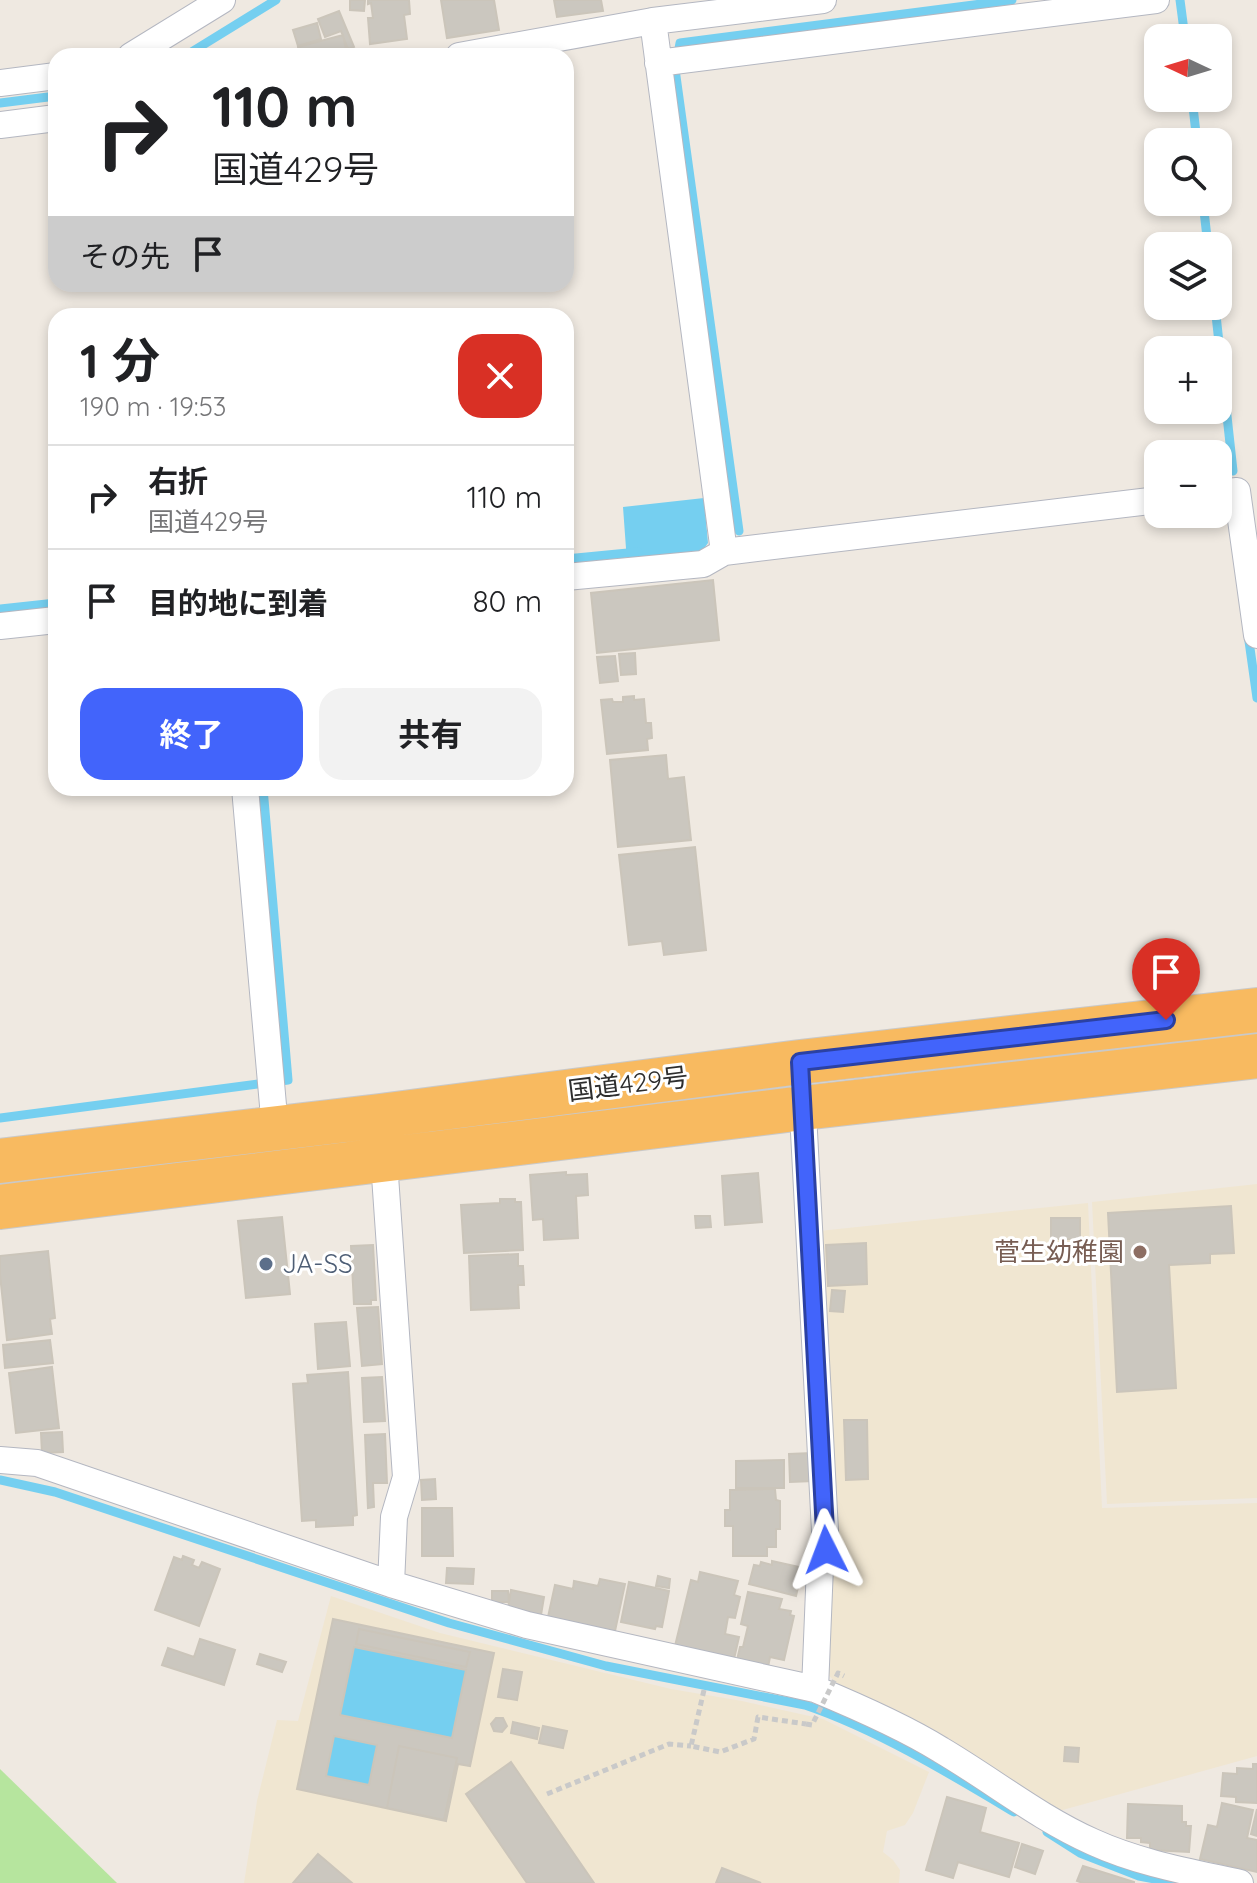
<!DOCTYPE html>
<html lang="ja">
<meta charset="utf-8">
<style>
body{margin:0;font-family:Quicksand,"Noto Sans JP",sans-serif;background:#f2f2f2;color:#202124;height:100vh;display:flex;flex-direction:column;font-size:30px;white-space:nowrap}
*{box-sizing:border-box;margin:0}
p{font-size:26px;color:#757577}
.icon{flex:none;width:44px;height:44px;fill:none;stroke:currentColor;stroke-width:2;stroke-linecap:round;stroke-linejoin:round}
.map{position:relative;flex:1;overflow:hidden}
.side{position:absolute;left:48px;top:308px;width:526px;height:488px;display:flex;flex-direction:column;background:#fff;border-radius:24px;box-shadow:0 4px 12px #0003}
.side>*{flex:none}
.top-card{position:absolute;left:48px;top:48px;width:526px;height:244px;border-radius:24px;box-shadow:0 4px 12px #0003;background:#fff;color:#202124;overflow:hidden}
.needle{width:52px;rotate:274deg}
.buttons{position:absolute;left:1144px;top:24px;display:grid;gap:16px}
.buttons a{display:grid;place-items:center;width:88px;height:88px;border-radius:16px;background:#fff;box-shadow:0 4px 12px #0003;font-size:40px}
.pin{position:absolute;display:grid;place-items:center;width:68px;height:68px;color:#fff;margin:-82px -34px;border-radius:50% 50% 50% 0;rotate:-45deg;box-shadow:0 0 8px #0007}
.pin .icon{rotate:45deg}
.me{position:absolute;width:88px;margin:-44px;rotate:357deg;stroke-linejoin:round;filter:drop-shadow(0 0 6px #0008)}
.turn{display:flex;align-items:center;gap:28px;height:168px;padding:0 32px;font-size:36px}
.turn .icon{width:104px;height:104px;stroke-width:2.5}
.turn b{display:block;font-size:56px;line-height:68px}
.then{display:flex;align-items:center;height:76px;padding:0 32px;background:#0003;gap:16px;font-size:30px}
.round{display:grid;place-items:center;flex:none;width:84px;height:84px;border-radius:24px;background:#f2f2f2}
.head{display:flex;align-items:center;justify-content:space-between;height:136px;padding:0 32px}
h1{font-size:48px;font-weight:700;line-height:60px}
.cta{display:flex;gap:16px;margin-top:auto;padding:16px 32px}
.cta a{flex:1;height:92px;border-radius:24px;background:#4264fb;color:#fff;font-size:32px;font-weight:700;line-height:92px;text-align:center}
.cta a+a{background:#f2f2f2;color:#202124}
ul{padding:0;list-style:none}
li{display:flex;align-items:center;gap:24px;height:104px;padding:0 32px;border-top:2px solid #e0e0e0}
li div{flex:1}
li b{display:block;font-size:30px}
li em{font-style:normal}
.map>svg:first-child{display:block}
.education{fill:#f0e6d1}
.green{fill:#b6e59e}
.water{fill:#75cff0}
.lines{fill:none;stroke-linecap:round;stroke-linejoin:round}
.stream{stroke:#75cff0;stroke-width:9}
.building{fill:#cbc7bf;stroke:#cbc5ba;stroke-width:2;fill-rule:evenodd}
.minor-casing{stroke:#b4b7c1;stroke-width:28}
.trunk-casing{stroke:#c9c9c9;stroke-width:46}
.path{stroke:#c9c9c9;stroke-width:5;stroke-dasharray:6 4;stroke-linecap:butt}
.minor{stroke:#fff;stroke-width:26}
.trunk{stroke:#f8ba60;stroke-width:44}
.path-bridge{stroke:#c9c9c9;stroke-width:5;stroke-dasharray:6 4;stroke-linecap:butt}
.route-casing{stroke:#2b41a3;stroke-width:20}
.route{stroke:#4264fb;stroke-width:14}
.education-dot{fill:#8d6e63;stroke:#fff;stroke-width:3}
.service-dot{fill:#5c6f8a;stroke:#fff;stroke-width:3}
.labels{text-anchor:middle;stroke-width:6;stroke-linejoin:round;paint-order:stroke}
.street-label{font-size:26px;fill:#2e2e2e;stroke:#fff}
.education-label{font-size:26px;fill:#785e54;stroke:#fff;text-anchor:end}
.service-label{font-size:26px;fill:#4e5e75;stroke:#fff;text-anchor:start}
</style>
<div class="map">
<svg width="1257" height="1883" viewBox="0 0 1257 1883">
<rect width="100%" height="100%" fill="#efe9e1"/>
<path class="education" d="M1257,1184V1498L1107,1504L1092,1202Z
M1088,1203L1102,1508L1257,1503V1756L1059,1811L840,1686L825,1672L819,1231Z
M331,1596L440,1633L671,1689L742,1701L823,1719L929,1772L913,1813L905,1825L887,1831L883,1852L893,1860L900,1870L899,1883H244L257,1801L277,1720L298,1721Z"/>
<path class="green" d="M0,1769L117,1883H0Z"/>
<path class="water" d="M704,498L708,543L700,554L627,562L623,507Z
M354,1647L466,1670L452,1738L340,1715Z
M334,1736L377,1745L369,1785L326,1776Z"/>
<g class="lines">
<path class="stream" d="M1180,0L1185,38
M185,56L276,0
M1192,98L1197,142
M0,103L56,96
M1203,202L1208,246
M1215,306L1233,471
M739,531L675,69L680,43L1012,0
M566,559L638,552
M0,609L56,603
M1248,634L1257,698
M0,1118L288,1080L263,788
M0,1480L55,1492L449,1623L606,1666L805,1705C876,1729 949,1773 1014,1812
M1047,1832L1080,1853L1139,1876L1175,1883"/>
</g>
<path class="building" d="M350,0H365L364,11L350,10Z
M368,0H409L410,14L404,15L407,39L370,44L368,18H373L371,3L368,4Z
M441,0H494L499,30L447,38Z
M554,0H601L603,11L557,17Z
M339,11L354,47L348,49L341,31L325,37L318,19Z
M317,23L321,39L298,46L293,30Z
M343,35L347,54L337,56H300L298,47Z
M713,580L719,640L597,653L591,593Z
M635,653L636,674L621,675L619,654Z
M615,656L618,681L600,683L597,657Z
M634,696V700L644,699L646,723H651L652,738L647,739L648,750L607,754L601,700L612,699L613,702H623V697Z
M666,755L668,779L684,777L691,840L618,847L610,760Z
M695,847L706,950L664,955L662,941L629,945L619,855Z
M566,1172V1175L587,1174L588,1195L576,1196L578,1238L544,1240L543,1219L533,1220L530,1175Z
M758,1173L762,1222L725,1225L722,1176Z
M500,1199H515V1202H521L523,1250L464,1253L461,1205L500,1203Z
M1231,1206L1234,1253L1210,1254V1263L1169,1265L1176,1388L1117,1392L1108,1213Z
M695,1216H710L711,1227L696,1228Z
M282,1217L290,1294L246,1298L238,1221Z
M1051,1218H1080V1239H1051Z
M866,1243L867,1284L828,1286L826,1245Z
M373,1245L376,1300H371V1304H354L351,1246Z
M48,1251L55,1318L50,1319L52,1334L7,1340L0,1275V1256Z
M518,1254V1266H523L524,1285H518L519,1308L471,1310L469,1256Z
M832,1290L845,1291L843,1312L830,1311Z
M378,1307L382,1364L362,1366L357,1308Z
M346,1322L350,1366L318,1369L315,1324Z
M50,1340L53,1363L5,1368L3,1345Z
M52,1367L59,1428L16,1433L9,1373Z
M348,1372L357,1515L353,1516V1525L316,1527V1520L302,1521L293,1384L308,1383L307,1375Z
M382,1377L385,1421L364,1422L362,1378Z
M844,1420H867L868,1479L846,1480Z
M62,1432L63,1452L42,1453L41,1433Z
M385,1434L387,1483H373L374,1507L368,1508L365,1435Z
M812,1453L813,1481L790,1482L789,1454Z
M784,1460V1488H736V1461Z
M435,1479L436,1499L422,1500L421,1480Z
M775,1489L776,1500L780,1501V1529H776V1547H767V1556H733V1526H725V1510H730V1490Z
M422,1508H452L453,1556H422Z
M183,1556L194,1560L192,1565L199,1568L202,1562L220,1569L199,1626L155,1610L174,1557L182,1560Z
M772,1561L799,1567L797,1573L801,1574L796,1596L749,1584L754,1565L760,1566L761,1562L772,1565Z
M447,1568L474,1569L473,1584L446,1583Z
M700,1572L738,1581L734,1595L740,1597L735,1618L728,1617L725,1634L739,1637L734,1659L675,1646L691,1580L698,1582Z
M658,1576L670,1579L669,1588L656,1586Z
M600,1579L625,1584L615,1631L548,1617L555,1585L573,1589L574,1581L598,1586Z
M629,1582L669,1591L662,1627L656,1626L655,1629L621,1622Z
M511,1590L544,1597L541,1615L508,1608Z
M492,1591H508L509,1602H492Z
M748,1592L782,1599L779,1609L791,1611L790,1615L794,1616L784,1660L770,1657L768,1667L737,1660L740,1647H743L748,1626L741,1624Z
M333,1619L494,1653L470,1766L458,1764L446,1821L297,1789ZM359,1629L470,1652L466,1667L356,1644ZM354,1647L466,1670L452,1738L340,1715ZM334,1736L377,1745L369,1785L326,1776ZM399,1746L457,1758L444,1820L387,1808Z
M359,1629L470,1652L466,1667L356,1644Z
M200,1639L235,1650L224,1685L162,1665L168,1648L194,1657Z
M260,1654L286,1662L282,1672L257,1664Z
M503,1669L522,1672L517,1700L498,1697Z
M496,1718H503L507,1726L502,1732L494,1731L491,1724Z
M513,1722L539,1728L537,1739L511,1733Z
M543,1726L567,1731L563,1748L539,1743Z
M399,1746L457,1758L444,1820L387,1808Z
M1065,1747L1079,1748L1078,1762L1064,1761Z
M511,1762L594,1883H527L466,1794Z
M1253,1764H1257V1803L1236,1802V1797L1221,1796L1223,1773L1237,1774V1768L1253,1769Z
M947,1797L986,1808L980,1832L1019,1843L1009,1877L958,1862L953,1878L926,1870Z
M1222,1803L1253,1810L1247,1838L1257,1840V1872L1200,1859L1208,1825L1217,1827Z
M1128,1804L1182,1806V1822H1186V1826H1191L1189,1852L1150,1850V1843L1141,1842V1838H1127Z
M1257,1809V1836L1251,1834Z
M1022,1844L1043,1851L1035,1874L1015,1867Z
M318,1854L352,1883H293Z
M1083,1866L1134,1882V1883H1083L1077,1881Z
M722,1868L761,1883H716Z"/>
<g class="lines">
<g class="minor-casing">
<path id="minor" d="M653,21L724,552
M131,56L222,0
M459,56L653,21L823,0
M658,63L1156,0
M0,83L56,76
M0,125L56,118
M1218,493L1237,491L1257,635
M566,577L703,564L724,552L1158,500
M0,626L56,620
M245,788L275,1128
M802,1094L826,1550L820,1566L815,1689
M383,1147L406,1477L394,1517L391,1584
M0,1460L37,1463L391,1584L527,1625L815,1689C856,1706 904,1727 941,1750C992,1780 1039,1818 1093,1842C1139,1863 1190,1872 1240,1883"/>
</g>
<g class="trunk-casing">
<path id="trunk" d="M0,1161L380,1116L800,1062L1257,1010
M0,1207L803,1108L1257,1056"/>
</g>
<path class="path" d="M704,1690L691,1746L720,1752L754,1739L758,1717L806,1724
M547,1794L669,1744L691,1746"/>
<use href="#minor" class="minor"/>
<use href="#trunk" class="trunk"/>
<path class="path-bridge" d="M806,1724L812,1725L838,1673L844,1676"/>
</g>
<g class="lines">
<g class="route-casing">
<path id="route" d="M826,1550L800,1062L1166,1020"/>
</g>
<use href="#route" class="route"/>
</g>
<circle class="education-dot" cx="1140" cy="1252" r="8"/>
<circle class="service-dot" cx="266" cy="1264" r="8"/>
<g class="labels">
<g class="street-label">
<text transform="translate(628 1084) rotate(-7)" y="9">国道429号</text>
</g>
<g class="education-label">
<text x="1124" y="1261">菅生幼稚園</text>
</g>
<g class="service-label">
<text x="282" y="1273">JA-SS</text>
</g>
</g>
</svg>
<div class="buttons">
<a><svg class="needle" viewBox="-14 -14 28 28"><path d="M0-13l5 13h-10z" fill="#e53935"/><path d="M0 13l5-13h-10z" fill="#757577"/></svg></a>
<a><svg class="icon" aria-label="search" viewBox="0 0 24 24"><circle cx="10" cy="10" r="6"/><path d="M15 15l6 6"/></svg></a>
<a><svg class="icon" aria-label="layers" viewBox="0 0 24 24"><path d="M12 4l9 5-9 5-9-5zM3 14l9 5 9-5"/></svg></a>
<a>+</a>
<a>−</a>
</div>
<div class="pin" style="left:1166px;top:1020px;background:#d93025"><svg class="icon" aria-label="arrive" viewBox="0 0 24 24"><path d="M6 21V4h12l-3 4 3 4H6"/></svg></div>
<svg class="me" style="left:826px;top:1550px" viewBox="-20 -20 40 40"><path d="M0-17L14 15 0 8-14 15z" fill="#4264fb" stroke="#fff" stroke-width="4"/></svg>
<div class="top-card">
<div class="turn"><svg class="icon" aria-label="right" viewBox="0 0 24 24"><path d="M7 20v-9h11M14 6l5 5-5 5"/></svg><div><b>110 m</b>国道429号</div></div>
<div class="then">その先<svg class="icon" aria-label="arrive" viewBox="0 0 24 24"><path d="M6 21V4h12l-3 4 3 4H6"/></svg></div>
</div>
<section class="side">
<div class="head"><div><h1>1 分</h1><p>190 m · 19:53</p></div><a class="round" style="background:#d93025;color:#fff"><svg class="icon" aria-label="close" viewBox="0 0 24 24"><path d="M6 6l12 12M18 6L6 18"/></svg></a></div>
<ul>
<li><svg class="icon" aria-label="right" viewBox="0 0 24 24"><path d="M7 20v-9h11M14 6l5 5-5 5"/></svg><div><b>右折</b><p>国道429号</p></div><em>110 m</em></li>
<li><svg class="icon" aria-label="arrive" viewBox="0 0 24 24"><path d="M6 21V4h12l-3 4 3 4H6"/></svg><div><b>目的地に到着</b></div><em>80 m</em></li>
</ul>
<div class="cta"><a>終了</a><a>共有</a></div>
</section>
</div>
